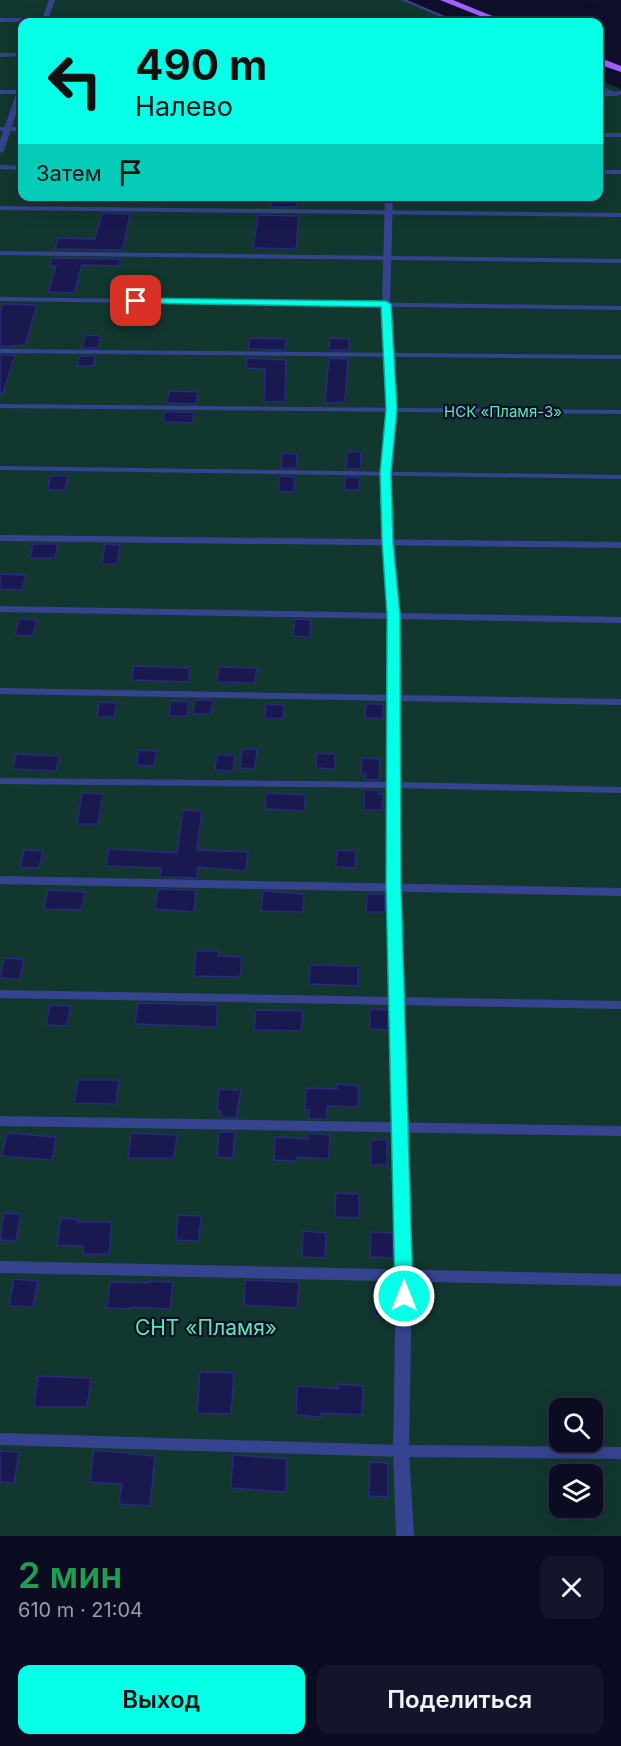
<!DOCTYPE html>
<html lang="ru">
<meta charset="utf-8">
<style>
body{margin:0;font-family:Inter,sans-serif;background:#14142a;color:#f1f3f6;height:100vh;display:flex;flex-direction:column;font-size:22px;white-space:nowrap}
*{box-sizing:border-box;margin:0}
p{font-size:20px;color:#9a9ba5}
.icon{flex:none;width:33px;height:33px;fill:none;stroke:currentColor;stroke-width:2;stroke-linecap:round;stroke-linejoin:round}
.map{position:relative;height:1536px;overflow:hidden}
.details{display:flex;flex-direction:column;background:#0b0b21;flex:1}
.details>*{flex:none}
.hud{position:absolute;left:18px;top:18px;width:585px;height:183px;border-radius:12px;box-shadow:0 6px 24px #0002,0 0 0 2px #2b2b3f;background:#06ffe7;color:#111;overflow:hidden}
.controls{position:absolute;left:549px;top:1398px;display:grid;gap:12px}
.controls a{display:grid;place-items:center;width:54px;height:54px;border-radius:12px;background:#0b0b21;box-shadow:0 6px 24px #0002,0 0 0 2px #2b2b3f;font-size:30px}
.pin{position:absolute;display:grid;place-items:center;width:51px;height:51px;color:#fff;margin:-26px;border-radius:12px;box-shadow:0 3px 9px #0006}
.me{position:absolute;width:66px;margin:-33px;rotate:0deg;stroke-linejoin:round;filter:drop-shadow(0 0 4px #0008)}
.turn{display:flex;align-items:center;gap:21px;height:126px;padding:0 18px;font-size:27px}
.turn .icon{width:78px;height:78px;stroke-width:2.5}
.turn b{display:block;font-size:42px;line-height:51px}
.then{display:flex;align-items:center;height:57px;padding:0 18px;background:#0003;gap:12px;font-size:22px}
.round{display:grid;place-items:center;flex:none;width:63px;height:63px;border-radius:12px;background:#14142a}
.head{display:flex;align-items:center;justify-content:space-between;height:102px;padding:0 18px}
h1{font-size:36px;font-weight:600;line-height:45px;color:#1e9e55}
.button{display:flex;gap:12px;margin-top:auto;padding:12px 18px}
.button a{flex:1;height:69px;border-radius:12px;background:#06ffe7;color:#111;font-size:24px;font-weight:600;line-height:69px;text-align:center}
.button a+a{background:#14142a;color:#f1f3f6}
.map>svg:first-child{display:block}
.green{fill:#11372e;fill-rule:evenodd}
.building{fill:#19194f;stroke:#29297d;stroke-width:1.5}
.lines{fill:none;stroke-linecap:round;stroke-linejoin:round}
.service{fill:#36448f;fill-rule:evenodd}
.minor{fill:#36448f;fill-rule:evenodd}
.primary{fill:#a561ff;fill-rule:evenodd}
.route{fill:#06ffe7;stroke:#04a696;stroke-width:1.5}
.labels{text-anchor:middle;stroke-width:4.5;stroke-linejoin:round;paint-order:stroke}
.far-park-label{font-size:15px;fill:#5aebaa;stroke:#0f0f2c}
.near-park-label{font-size:21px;fill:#5aebaa;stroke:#0f0f2c}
</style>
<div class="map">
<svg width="621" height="1536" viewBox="0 0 621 1536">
<rect width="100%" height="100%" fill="#0f0f2c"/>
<path class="green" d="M0,0H403L456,22H22V196H598L599,80L621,89V1536H0ZM560,1408H592V1442H560ZM560,1474H592V1508H560Z"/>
<path class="building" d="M273,197L298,198L297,207H271Z
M102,213L130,214L123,250L55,249L58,238L95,239Z
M258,215L299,216L296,249L253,248Z
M52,258L121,259L119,266L82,265L74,293L48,292L56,266H50Z
M3,304L37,305L25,345L0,347V313Z
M85,335L101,336L98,348H82Z
M250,338L286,339L285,350L248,349Z
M330,338L349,339V350H329Z
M0,355H15L3,393H0Z
M80,356H96L93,366H77Z
M247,358L286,360L285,402H264L265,369L246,368Z
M329,358L348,359L345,402L325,403Z
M169,391L198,392L196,404L167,403Z
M165,412H194L193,423L163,422Z
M347,452H361L360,469H346Z
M282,453L297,454L296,468H281Z
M50,476H68L65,490H48Z
M280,476L295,477L294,492L278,491Z
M345,477H360L359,490H345Z
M33,544H58L55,558H30Z
M105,544L120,545L117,564H102Z
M0,574L26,575L22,590L0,589Z
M19,619L37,620L33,636L15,635Z
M295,619L311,620L310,637L293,636Z
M134,666L189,668V682L132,680Z
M219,667L257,668L255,683L217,682Z
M195,700H213L211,714H193Z
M171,701L189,702L187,716H169Z
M99,702L117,703L114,717H97Z
M266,704L284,705L283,719L265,718Z
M366,704H383V719L365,718Z
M242,749H257L255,769L240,768Z
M139,750L157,751L154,766L136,765Z
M317,753L335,754V769L316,768Z
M16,754L59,756L56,771L13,769Z
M217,755H235L233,771L215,770Z
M362,758L380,759L379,780L365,779V774H361Z
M364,790H379V794H383L382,810H364Z
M82,793L103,794L98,824H77Z
M266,793L306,795L304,811L265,809Z
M183,810L202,811L197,850L248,852L246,871L198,867L197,878L160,877L161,868L106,866L109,849L177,853Z
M24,850L43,851L39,868L20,867Z
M337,850L356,851L355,868L336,867Z
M158,889L196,890L194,912L155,909Z
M48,890L85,892L81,910L44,909Z
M263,891L304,894L303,912L261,911Z
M367,894H385V912H366Z
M196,951H219L218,956L242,957L240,977L194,976Z
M4,958L24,959L20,979L0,978Z
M310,965L358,966V986L309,984Z
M138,1003L218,1005L216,1027L135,1024Z
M50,1005L71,1006L67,1026L46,1025Z
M370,1009L388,1010V1030L370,1029Z
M256,1010L303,1011L301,1031L254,1030Z
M78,1080H119L116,1104L74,1103Z
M337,1084L359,1086L358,1107L327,1106V1119H309V1110H305L306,1088L337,1089Z
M219,1089L241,1090L236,1118L221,1117V1111H217Z
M219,1132H235L233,1158L217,1157Z
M7,1133L56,1137L52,1160L2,1156Z
M131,1133L177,1135L174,1158H128Z
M308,1133L330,1135L329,1159L297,1157L296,1161L274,1160L275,1137L308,1139Z
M371,1140H387V1165H371Z
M336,1193L359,1194V1218L335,1217Z
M4,1213L21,1214L16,1241L0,1240Z
M178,1215L201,1216L199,1241L176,1240Z
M61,1218L77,1219V1222H112L109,1254H83L84,1246L57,1245Z
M303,1231L326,1233L325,1258L302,1257Z
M371,1232L393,1233V1258L370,1257Z
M14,1279L38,1281L33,1307L9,1306Z
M245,1280L299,1282L297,1308L244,1305Z
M149,1281L173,1282L170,1309L131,1307V1309L107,1308L110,1282L149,1283Z
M375,1286L392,1287V1316L375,1315Z
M200,1372L234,1373L231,1414L197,1413Z
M38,1376L91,1378L87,1407H34Z
M338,1384L363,1386L362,1415L321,1413V1417L296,1415L297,1386L338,1389Z
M94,1450L155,1456L150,1506L119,1504L122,1484L90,1482Z
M0,1451L19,1452L14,1483L0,1482Z
M233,1455L287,1459L286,1492L231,1488Z
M370,1462L388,1463V1497L369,1496Z"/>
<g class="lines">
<path class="service" d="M401,0H407L459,22H453Z
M0,18L324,20L327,22H0Z
M0,53H22V56L0,57Z
M598,85L619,94L620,95L615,96L598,88Z
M0,127H22V131H0Z
M598,133H621V137H598Z
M0,165L22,166V170L0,169Z
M598,170H621V174H598Z
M0,206L621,213V217L0,210Z
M0,251L621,259V263L0,255Z
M0,297L621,306V310L0,301Z
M0,349L621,355V359L0,353Z
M0,404L621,410V414L0,408Z
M0,466L621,475V479L0,470Z
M0,535L621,542V548L0,541Z
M0,606L621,617V623L0,612Z
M0,688L621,699V705L0,694Z
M0,778L395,782L621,787V793L395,788L0,784Z
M0,876L621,888V896L0,884Z
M0,990L621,1001V1009L0,998Z
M0,1116L621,1126V1136L0,1126Z
M0,1261L621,1274V1286L0,1273Z
M0,1433L401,1445L621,1447V1459L401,1457L0,1445Z"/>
<path class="minor" d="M49,0H55L47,22H41Z
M19,84H22V95L4,151L0,153V140L16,94H0V90H17Z
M621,91V95L598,97V93Z
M385,196H393L390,304L397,409L390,473L399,615V886L412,1274L409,1451L414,1536H396L393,1451L396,1274L387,886L389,615L380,473L387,409L382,304Z"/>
<path class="primary" d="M440,0H453L507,22H495Z
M598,57L621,66V72L598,64Z"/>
</g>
<path class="route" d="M136,298L386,301L391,304L397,409L391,473L393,542L400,615L401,886L413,1296L410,1302L404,1305L397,1302L395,1296L386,886L387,615L382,542L380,473L386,409L381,307L133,303L131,301Z"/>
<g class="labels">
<g class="far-park-label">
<text x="503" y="417">НСК «Пламя-3»</text>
</g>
<g class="near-park-label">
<text x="206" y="1335">СНТ «Пламя»</text>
</g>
</g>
</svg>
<div class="controls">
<a><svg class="icon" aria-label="search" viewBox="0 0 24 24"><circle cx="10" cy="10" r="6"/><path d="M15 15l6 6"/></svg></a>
<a><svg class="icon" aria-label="layers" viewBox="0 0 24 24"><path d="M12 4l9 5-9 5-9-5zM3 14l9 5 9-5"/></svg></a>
</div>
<div class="pin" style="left:136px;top:301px;background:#d93025"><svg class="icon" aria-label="arrive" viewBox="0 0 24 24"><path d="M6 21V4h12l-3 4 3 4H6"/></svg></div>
<svg class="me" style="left:404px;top:1296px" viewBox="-20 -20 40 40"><circle r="17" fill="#06ffe7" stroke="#fff" stroke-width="3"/><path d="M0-11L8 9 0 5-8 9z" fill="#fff"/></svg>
<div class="hud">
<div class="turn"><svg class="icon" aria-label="left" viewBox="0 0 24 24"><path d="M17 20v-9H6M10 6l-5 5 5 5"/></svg><div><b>490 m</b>Налево</div></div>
<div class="then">Затем<svg class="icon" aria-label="arrive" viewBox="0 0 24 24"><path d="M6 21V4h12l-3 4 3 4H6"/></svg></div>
</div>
</div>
<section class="details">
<div class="head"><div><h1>2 мин</h1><p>610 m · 21:04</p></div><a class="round"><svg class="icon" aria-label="close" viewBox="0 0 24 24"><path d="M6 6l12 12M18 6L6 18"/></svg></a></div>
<div class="button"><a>Выход</a><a>Поделиться</a></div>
</section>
